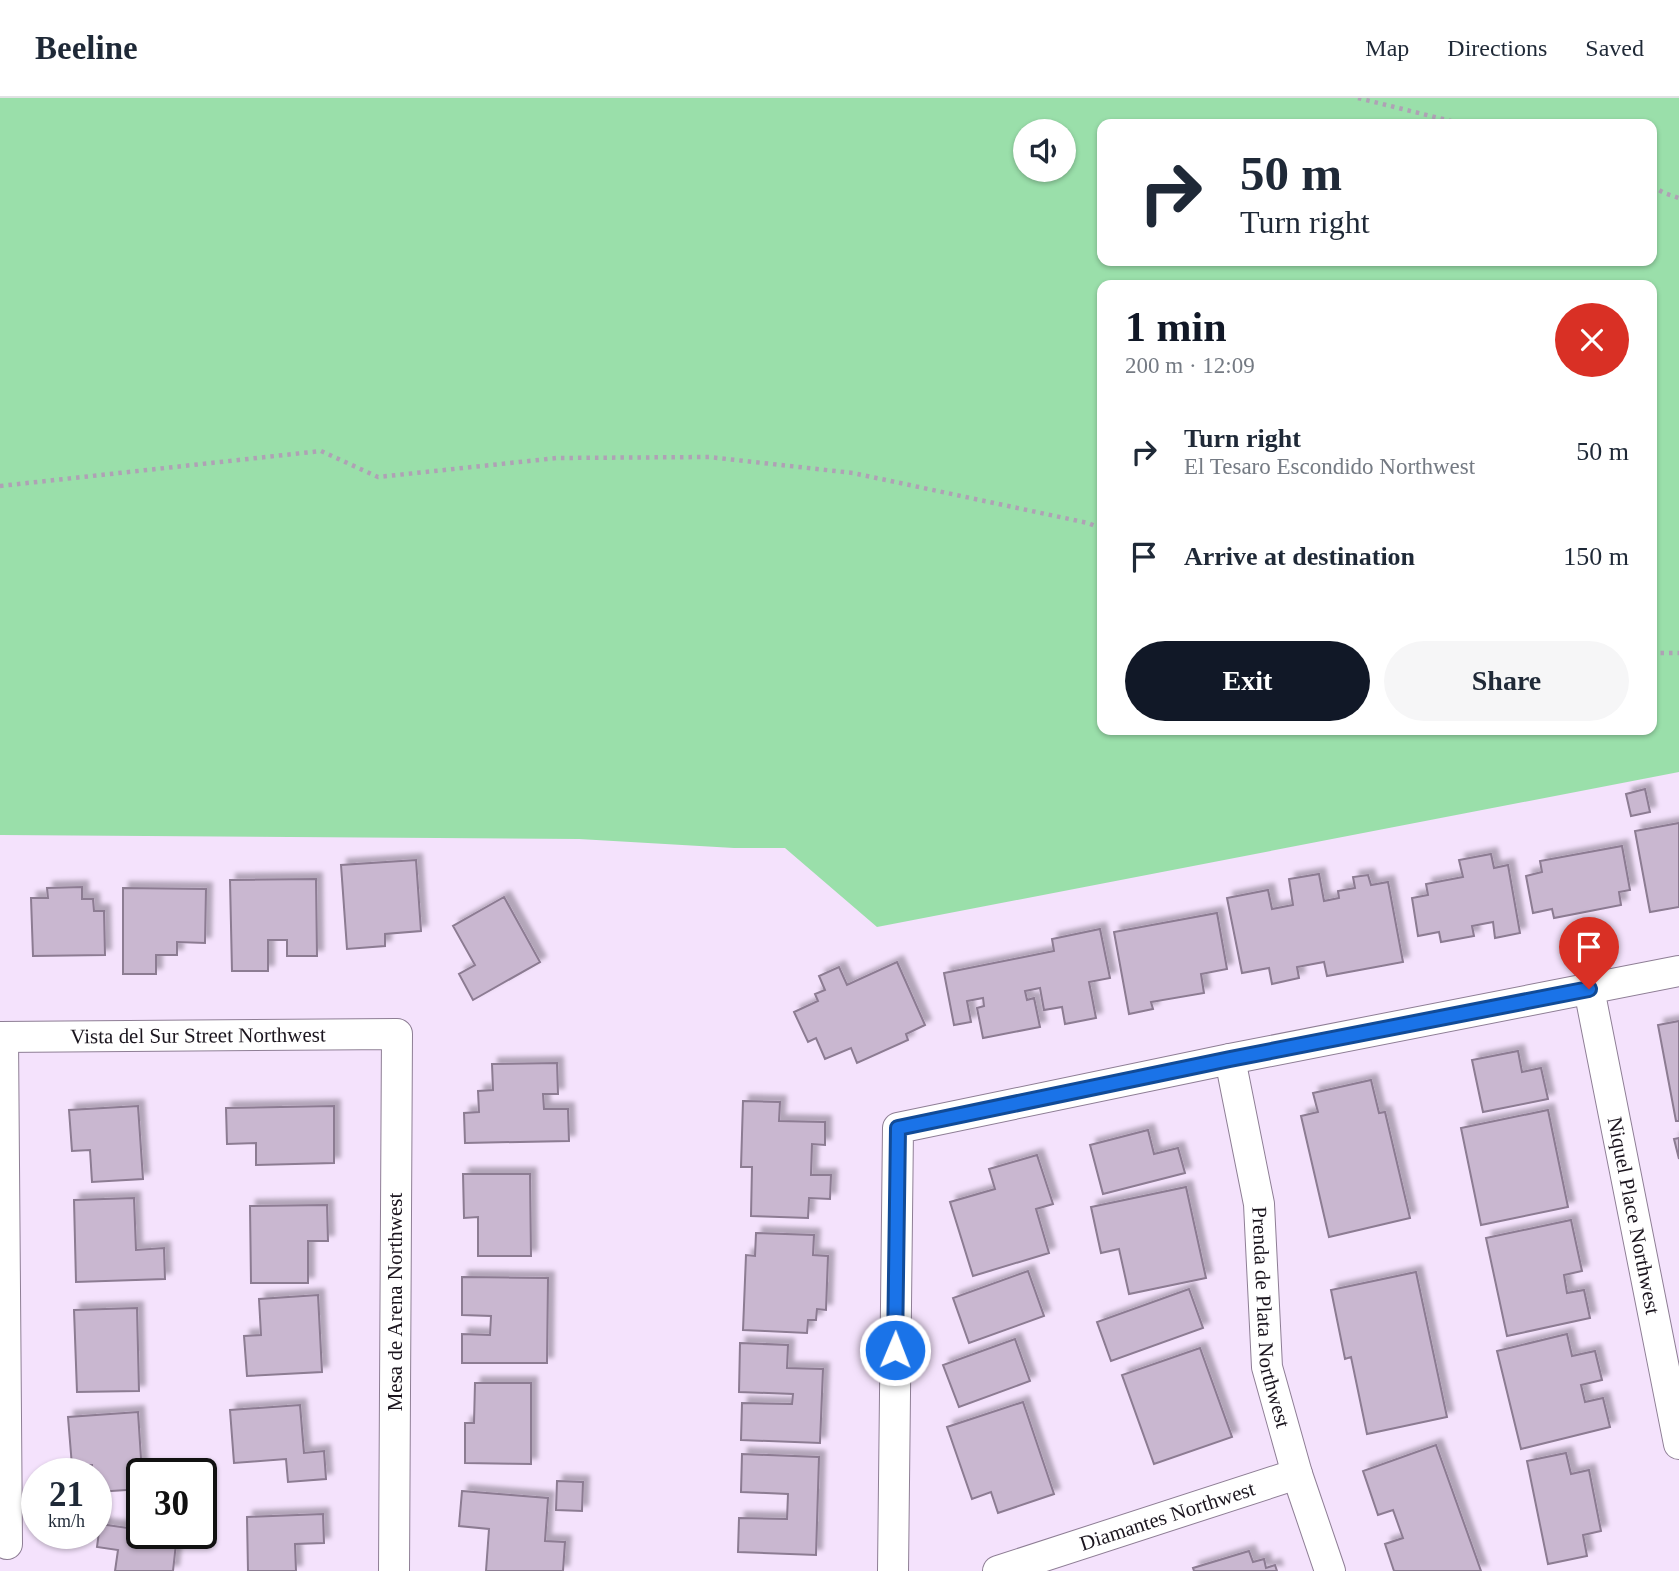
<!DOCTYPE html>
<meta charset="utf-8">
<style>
body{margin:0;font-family:Georgia,serif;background:#f6f6f7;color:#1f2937;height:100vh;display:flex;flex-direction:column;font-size:26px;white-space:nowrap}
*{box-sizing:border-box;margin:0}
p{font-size:23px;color:#747a83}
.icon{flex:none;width:38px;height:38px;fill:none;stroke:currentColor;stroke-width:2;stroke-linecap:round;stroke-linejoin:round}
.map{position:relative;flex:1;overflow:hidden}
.side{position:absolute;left:1097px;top:182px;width:560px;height:455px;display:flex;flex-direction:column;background:#fff;border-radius:14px;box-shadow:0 2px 5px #0004}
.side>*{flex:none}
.banner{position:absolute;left:1097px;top:21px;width:560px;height:147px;border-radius:14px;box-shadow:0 2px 5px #0004;background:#fff;color:#1f2937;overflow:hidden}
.controls{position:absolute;left:1013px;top:21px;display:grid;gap:14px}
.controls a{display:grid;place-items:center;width:63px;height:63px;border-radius:50%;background:#fff;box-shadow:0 2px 5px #0004;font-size:35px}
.speed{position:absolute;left:21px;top:1360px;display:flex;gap:14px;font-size:35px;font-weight:700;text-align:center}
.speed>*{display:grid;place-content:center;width:91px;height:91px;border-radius:50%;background:#fff;box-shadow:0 2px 5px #0004;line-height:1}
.speed small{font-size:18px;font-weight:400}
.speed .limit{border:4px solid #111;border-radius:10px;background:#fff;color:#111}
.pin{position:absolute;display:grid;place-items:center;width:60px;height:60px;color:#fff;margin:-72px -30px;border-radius:50% 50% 50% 0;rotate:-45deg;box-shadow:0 0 7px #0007}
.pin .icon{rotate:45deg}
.me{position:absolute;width:77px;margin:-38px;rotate:1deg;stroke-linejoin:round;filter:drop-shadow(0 0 5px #0008)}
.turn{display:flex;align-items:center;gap:24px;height:147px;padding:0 28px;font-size:32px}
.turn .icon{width:91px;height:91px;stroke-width:2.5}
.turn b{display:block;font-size:49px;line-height:60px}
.round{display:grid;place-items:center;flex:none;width:74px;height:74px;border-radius:37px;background:#f6f6f7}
.head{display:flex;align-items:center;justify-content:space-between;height:119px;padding:0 28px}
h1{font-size:42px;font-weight:800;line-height:52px;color:#111827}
.button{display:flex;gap:14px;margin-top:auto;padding:14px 28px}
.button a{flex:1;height:80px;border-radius:42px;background:#111827;color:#fff;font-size:28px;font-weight:800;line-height:80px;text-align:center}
.button a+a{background:#f6f6f7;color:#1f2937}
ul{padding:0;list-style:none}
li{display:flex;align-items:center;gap:21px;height:105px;padding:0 28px}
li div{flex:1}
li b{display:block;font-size:26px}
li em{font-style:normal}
header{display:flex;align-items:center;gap:42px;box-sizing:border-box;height:98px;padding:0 35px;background:#fff;border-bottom:2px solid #e0e1e3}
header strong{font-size:33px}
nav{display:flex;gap:38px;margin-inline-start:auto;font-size:24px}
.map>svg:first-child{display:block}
.green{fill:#9adfaa;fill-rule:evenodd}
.building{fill:#c9b7d0;stroke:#8c7b92;stroke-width:2;filter:url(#shadow)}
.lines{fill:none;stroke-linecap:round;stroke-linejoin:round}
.street-casing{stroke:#8e7e95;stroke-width:32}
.path{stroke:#afa1b5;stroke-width:4.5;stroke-dasharray:3.5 5;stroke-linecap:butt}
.street{stroke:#fff;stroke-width:30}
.route-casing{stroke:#114b97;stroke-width:18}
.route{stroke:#1a73e8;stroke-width:12}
.labels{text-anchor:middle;stroke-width:5;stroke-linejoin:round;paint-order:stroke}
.street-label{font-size:21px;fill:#1b151e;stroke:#fff}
</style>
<header>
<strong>Beeline</strong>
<nav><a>Map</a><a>Directions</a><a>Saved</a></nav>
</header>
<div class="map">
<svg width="1679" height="1473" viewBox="0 0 1679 1473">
<defs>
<filter id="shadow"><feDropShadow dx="6" dy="-6" stdDeviation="2" flood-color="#0004"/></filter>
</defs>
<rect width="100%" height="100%" fill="#f4e2fc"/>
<path class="green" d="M0,0H1679V674L877,829L785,750H734L579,741L0,737ZM1102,26H1652V163H1102ZM1026,33H1064V72H1026ZM1102,187H1652V632H1102Z"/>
<path class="building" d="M1645,691L1650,714L1631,718L1626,696Z
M1679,725V809L1650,814L1635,733Z
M1622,748L1630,792L1619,794L1621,807L1554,820L1552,811L1533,815L1526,778L1542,774L1540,763Z
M1491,756L1494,770L1508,767L1520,835L1495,840L1493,824L1472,828L1474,838L1441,844L1439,834L1418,838L1412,800L1428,797L1426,786L1463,779L1459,762Z
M416,762L421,833L385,836V848L347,851L341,767Z
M1319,776L1324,803L1339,800L1338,793L1355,790L1353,779L1368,777L1371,787L1388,784L1403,864L1327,878L1324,864L1297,869L1299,880L1272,886L1269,870L1242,875L1227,800L1268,792L1272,811L1293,807L1289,781Z
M316,781L317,858H287V842H268V873H232L230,782Z
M82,789V801H93L94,813H104L105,857L33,858L31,800H48L47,790Z
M123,790L206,791L205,845L177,844V857H156V876H123Z
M504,799L540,864L473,902L459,876L475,867L453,828Z
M1217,815L1227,871L1201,876L1204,895L1151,904L1153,911L1129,916L1114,834Z
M1100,831L1110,880L1089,884L1096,920L1065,926L1062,909L1044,912L1040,890L1025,893L1027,902L1034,900L1040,929L983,940L977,910L984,908L983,900L967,903L971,924L954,927L944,875L1054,853L1052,841Z
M897,864L925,927L906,936L908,942L857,965L851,950L825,961L816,940L808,944L794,914L818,903L815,896L825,892L819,878L839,869L847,887Z
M1679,923V1023H1676L1658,927Z
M1518,953L1522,974L1541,970L1548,1001L1483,1014L1472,962Z
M557,965L558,996H543L544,1011H568L569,1043L465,1045L464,1015L479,1014L478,993L493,992L492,966Z
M1371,982L1379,1015L1385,1014L1410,1120L1329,1139L1301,1018L1318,1014L1313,995Z
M743,1003L780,1004L779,1023L825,1024V1047L812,1046L811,1077H831L830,1101L809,1100L808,1120L751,1118L752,1069H741Z
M138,1008L143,1081L92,1084L90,1052L72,1053L69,1012Z
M334,1008V1065L256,1067V1045L227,1046L226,1010Z
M1548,1012L1568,1109L1481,1127L1461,1030Z
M1148,1032L1154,1056L1178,1050L1185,1075L1103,1096L1090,1047Z
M1679,1040V1061L1674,1041Z
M1037,1057L1053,1106L1036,1111L1049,1155L973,1178L950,1104L995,1091L989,1071Z
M463,1076H530L531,1158H478V1119L464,1120Z
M1186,1089L1206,1180L1129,1196L1119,1151L1101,1155L1091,1109Z
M134,1100L136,1152L164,1150L165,1181L76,1184L74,1102Z
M327,1107L328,1143H308V1185H251L250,1108Z
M1571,1122L1582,1173L1564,1177L1567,1195L1584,1192L1590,1220L1507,1238L1486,1140Z
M756,1135L814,1137L813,1157L828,1158L826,1212L817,1211L816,1222H808L807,1235L743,1232L746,1157L755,1158Z
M1028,1173L1044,1218L969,1245L953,1200Z
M1416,1174L1447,1319L1367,1336L1351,1259L1345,1261L1331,1192Z
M462,1179L548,1180L547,1265H462V1236L490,1237L491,1218L462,1217Z
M1189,1191L1203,1230L1111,1263L1097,1224Z
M318,1197L322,1274L247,1278L244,1238L261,1237L259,1201Z
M137,1210L139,1293L77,1294L74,1212Z
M1567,1236L1572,1258L1595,1253L1602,1282L1581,1287L1585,1304L1603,1300L1610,1329L1521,1351L1497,1253Z
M1015,1241L1030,1283L959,1309L943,1267Z
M740,1245L788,1247L787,1270L823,1271L820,1345L741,1342L742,1305L792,1306L793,1296L739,1294Z
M1200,1250L1232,1339L1154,1366L1122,1277Z
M475,1285H531V1366L465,1365V1325H474Z
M1023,1304L1054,1396L998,1415L991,1394L972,1401L947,1329Z
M300,1307L304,1355L324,1353L326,1381L288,1384L286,1361L234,1365L230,1312Z
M138,1314L142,1376V1391L96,1394V1376H92V1367L72,1368L68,1319Z
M1436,1347L1481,1473H1394L1385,1446L1403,1440L1393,1412L1378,1417L1363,1373Z
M1566,1355L1571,1376L1589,1372L1601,1433L1583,1437L1587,1458L1548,1466L1527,1363Z
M742,1356L819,1359L816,1457L738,1454L739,1420L787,1421L788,1396L741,1394Z
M557,1383L583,1384L582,1413L556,1412Z
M462,1393L548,1400L545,1443L565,1444L563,1473H486L489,1431L459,1428Z
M323,1416L324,1445L295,1446L296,1473H248L247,1419Z
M100,1426L142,1432V1435L177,1436L173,1473H115L118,1452L97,1449Z
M1249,1453L1253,1464L1264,1461L1266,1470L1275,1467L1277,1473H1194L1193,1470Z"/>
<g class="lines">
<g class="street-casing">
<g id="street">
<path id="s1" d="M1589,891L1679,1346"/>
<path id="s2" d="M0,939L397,936L394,1473"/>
<path d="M3,939L7,1446"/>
<path id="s3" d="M1230,961L1259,1106L1267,1269L1297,1376L1330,1473"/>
<path d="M893,1473L898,1030L1230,961L1679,873"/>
<path id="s4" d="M998,1473L1297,1376"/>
</g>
</g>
<path class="path" d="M1358,0L1451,23L1470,26
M1652,88L1664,95L1679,100
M0,388L321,353L378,379L557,360L709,359L853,375L1088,425L1102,431
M1652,555H1679"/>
<use href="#street" class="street"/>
</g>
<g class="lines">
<g class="route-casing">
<path id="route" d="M895,1252L898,1030L1230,961L1589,891"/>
</g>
<use href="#route" class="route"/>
</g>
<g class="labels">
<g class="street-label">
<text dy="7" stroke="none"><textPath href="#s2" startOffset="198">Vista del Sur Street Northwest</textPath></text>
<text dy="7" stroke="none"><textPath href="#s1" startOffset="231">Niquel Place Northwest</textPath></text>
<text transform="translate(395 1204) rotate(-90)" y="7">Mesa de Arena Northwest</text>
<text dy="7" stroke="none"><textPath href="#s3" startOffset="262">Prenda de Plata Northwest</textPath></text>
<text dy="7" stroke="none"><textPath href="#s4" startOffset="178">Diamantes Northwest</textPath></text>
</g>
</g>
</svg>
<div class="controls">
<a><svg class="icon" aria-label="sound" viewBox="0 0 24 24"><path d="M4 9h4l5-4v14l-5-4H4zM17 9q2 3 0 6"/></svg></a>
</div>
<div class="speed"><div>21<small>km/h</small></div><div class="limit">30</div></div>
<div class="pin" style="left:1589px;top:891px;background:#d93025"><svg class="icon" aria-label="arrive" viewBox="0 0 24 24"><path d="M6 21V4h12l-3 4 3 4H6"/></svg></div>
<svg class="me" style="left:895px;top:1252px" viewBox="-20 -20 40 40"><circle r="17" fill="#1a73e8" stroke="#fff" stroke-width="3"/><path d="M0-11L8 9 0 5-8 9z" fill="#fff"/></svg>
<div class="banner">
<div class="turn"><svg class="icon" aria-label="right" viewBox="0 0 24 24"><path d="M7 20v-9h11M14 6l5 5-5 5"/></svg><div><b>50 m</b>Turn right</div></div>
</div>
<section class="side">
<div class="head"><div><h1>1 min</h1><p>200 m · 12:09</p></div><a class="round" style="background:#d93025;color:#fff"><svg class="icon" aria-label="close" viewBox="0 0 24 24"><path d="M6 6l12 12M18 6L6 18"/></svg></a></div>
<ul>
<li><svg class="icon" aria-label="right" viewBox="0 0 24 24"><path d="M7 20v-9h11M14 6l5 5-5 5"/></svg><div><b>Turn right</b><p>El Tesaro Escondido Northwest</p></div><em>50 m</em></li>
<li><svg class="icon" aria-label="arrive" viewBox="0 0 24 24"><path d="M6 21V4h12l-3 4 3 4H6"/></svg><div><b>Arrive at destination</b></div><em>150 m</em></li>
</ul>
<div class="button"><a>Exit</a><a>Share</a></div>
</section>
</div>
